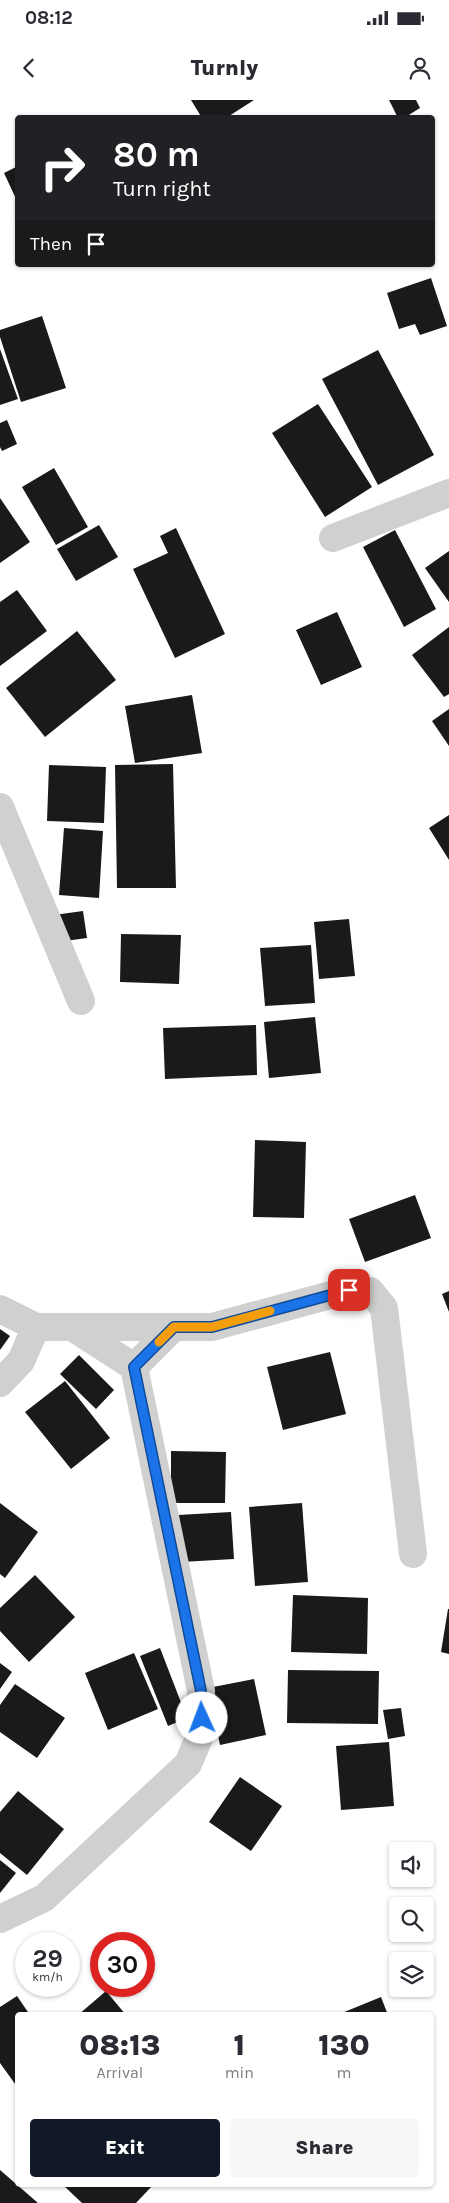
<!DOCTYPE html>
<style>
body{margin:0;font-family:Karla,sans-serif;background:#f7f7f7;color:#2b2b33;height:100vh;display:flex;flex-direction:column;font-size:19px;white-space:nowrap}
*{box-sizing:border-box;margin:0}
p{font-size:16px;color:#7c7c81}
.icon{flex:none;width:28px;height:28px;fill:none;stroke:currentColor;stroke-width:2;stroke-linecap:round;stroke-linejoin:round}
.map{position:relative;flex:1;overflow:hidden}
.drawer{position:absolute;left:15px;top:1912px;width:419px;height:175px;display:flex;flex-direction:column;background:#fff;border-radius:5px;box-shadow:0 1px 4px #0004}
.drawer>*{flex:none}
.banner{position:absolute;left:15px;top:15px;width:420px;height:152px;border-radius:5px;box-shadow:0 1px 4px #0004;background:#202124;color:#fff;overflow:hidden}
.controls{position:absolute;left:389px;top:1742px;display:grid;gap:10px}
.controls a{display:grid;place-items:center;width:45px;height:45px;border-radius:5px;background:#fff;box-shadow:0 1px 4px #0004;font-size:25px}
.speed{position:absolute;left:15px;top:1832px;display:flex;gap:10px;font-size:25px;font-weight:700;text-align:center}
.speed>*{display:grid;place-content:center;width:65px;height:65px;border-radius:50%;background:#fff;box-shadow:0 1px 4px #0004;line-height:1}
.speed small{font-size:12px;font-weight:400}
.speed .limit{border:8px solid #d22;background:#fff;color:#111}
.pin{position:absolute;display:grid;place-items:center;width:42px;height:42px;color:#fff;margin:-21px;border-radius:10px;box-shadow:0 2px 8px #0006}
.me{position:absolute;width:55px;margin:-28px;rotate:358deg;stroke-linejoin:round;filter:drop-shadow(0 0 4px #0008)}
.turn{display:flex;align-items:center;gap:18px;height:105px;padding:0 15px;font-size:22px}
.turn .icon{width:65px;height:65px;stroke-width:2.5}
.turn b{display:block;font-size:35px;line-height:42px}
.then{display:flex;align-items:center;height:48px;padding:0 15px;background:#0003;gap:10px;font-size:19px}
.eta{display:flex;justify-content:space-evenly;align-items:center;height:85px;text-align:center}
.eta b{font-size:30px;font-weight:800;line-height:35px}
.cta{display:flex;gap:10px;margin-top:auto;padding:10px 15px}
.cta a{flex:1;height:58px;border-radius:5px;background:#111827;color:#fff;font-size:20px;font-weight:800;line-height:58px;text-align:center}
.cta a+a{background:#f7f7f7;color:#2b2b33}
.status{display:flex;justify-content:space-between;align-items:center;height:35px;padding:0 25px;background:#fff;direction:ltr}
.status svg{height:14px;fill:currentColor}
header{display:flex;justify-content:space-between;align-items:center;height:65px;padding:0 15px;background:#fff;font-size:22px;font-weight:800}
.map>svg:first-child{display:block}
.building{fill:#1a1a1a}
.lines{fill:none;stroke-linecap:round;stroke-linejoin:round}
.street{stroke:#d0d0d0;stroke-width:28}
.route-casing{stroke:#114b97;stroke-width:12}
.route{stroke:#1a73e8;stroke-width:9}
.slow{stroke:#f59e0b;stroke-width:9}
</style>
<div class="status"><b>08:12</b><svg viewBox="0 0 49 12"><path d="M0 12V9h3v3zM5 12V6h3v6zM10 12V3h3v9zM15 12V0h3v12zM26 1h20v11H26zM47 4h2v5h-2z"/></svg></div>
<header><svg class="icon" aria-label="back" viewBox="0 0 24 24"><path d="M15 5l-7 7 7 7"/></svg>Turnly<svg class="icon" aria-label="person" viewBox="0 0 24 24"><circle cx="12" cy="8" r="4"/><path d="M4 21q1-7 8-7t8 7"/></svg></header>
<div class="map">
<svg width="449" height="2103" viewBox="0 0 449 2103">
<rect width="100%" height="100%" fill="#fff"/>
<path class="building" d="M191,0H254L226,18H202Z
M389,0H416L420,8L404,18H398Z
M18,66V103L4,73Z
M431,178L447,226L420,235L415,224L399,229L387,193Z
M42,216L66,288L21,302L0,237V230Z
M0,249L18,299L0,305Z
M378,250L434,355L378,385L322,279Z
M318,304L372,387L325,417L272,333Z
M7,320L17,344L2,351L0,347V323Z
M54,368L88,427L56,445L22,387Z
M0,398L30,442L0,463Z
M99,425L118,457L76,481L57,449Z
M176,428L225,534L175,558L133,469L168,453L160,436Z
M395,430L436,509L404,527L363,447Z
M449,451V502L425,468Z
M17,490L47,531L0,566V502Z
M337,512L362,567L321,585L296,530Z
M449,527V594L444,597L412,555Z
M77,531L116,580L45,637L6,588Z
M192,595L202,653L135,663L125,606Z
M449,609V646L432,621Z
M173,664L176,788H117L115,665Z
M49,665L106,667L104,723L47,721Z
M449,715V760L429,728Z
M64,728L103,731L99,798L59,795Z
M83,811L87,838L58,842L54,815Z
M349,819L355,876L319,879L314,822Z
M121,834L181,835L179,884L120,882Z
M311,845L315,903L265,906L260,848Z
M315,917L321,973L269,978L264,922Z
M256,925L257,975L165,979L163,928Z
M255,1040L306,1042L304,1118L253,1117Z
M415,1095L431,1138L365,1162L349,1119Z
M449,1191V1212L442,1194Z
M0,1229L10,1236L0,1250Z
M330,1252L346,1314L283,1330L267,1267Z
M79,1255L114,1290L96,1309L60,1274Z
M65,1281L110,1338L71,1369L25,1312Z
M171,1351L226,1352L225,1403H171Z
M0,1403L38,1432L5,1478L0,1474Z
M302,1403L308,1482L255,1486L249,1407Z
M231,1412L234,1459L181,1462L178,1415Z
M35,1475L75,1517L29,1562L0,1531V1508Z
M293,1495L368,1498L367,1554L291,1552Z
M448,1509H449V1554L441,1552Z
M160,1548L187,1618L168,1626L140,1556Z
M134,1553L158,1609L108,1630L85,1573Z
M0,1563L12,1572L0,1589Z
M288,1570L379,1571L378,1624L287,1623Z
M254,1579L266,1635L220,1645L208,1588Z
M15,1584L65,1618L37,1658L0,1632V1605Z
M401,1608L405,1636L388,1639L383,1610Z
M389,1642L394,1706L341,1710L336,1646Z
M240,1677L282,1706L251,1751L209,1722Z
M18,1691L64,1729L27,1775L0,1753V1712Z
M0,1760L16,1773L0,1793Z
M106,1891L126,1915H78Z
M17,1896L30,1915H18V1988L0,1963V1907Z
M381,1897L388,1915H337Z
M0,2070L38,2103H0Z
M63,2085H153L136,2103H82Z"/>
<g class="lines">
<path class="street" d="M333,438L449,393
M0,707L81,901
M0,1209L36,1227H212L349,1190L370,1191L384,1208L413,1454
M134,1267L174,1227
M0,1283L21,1261L36,1227
M0,1819L44,1798L188,1664L202,1631L201,1591L134,1267L72,1227"/>
</g>
<g class="lines">
<g class="route-casing">
<path id="route" d="M202,1618L201,1591L134,1267L174,1227H212L349,1190"/>
</g>
<use href="#route" class="route"/>
<path class="slow" d="M159,1242L174,1227H212L270,1211"/>
</g>
</svg>
<div class="controls">
<a><svg class="icon" aria-label="sound" viewBox="0 0 24 24"><path d="M4 9h4l5-4v14l-5-4H4zM17 9q2 3 0 6"/></svg></a>
<a><svg class="icon" aria-label="search" viewBox="0 0 24 24"><circle cx="10" cy="10" r="6"/><path d="M15 15l6 6"/></svg></a>
<a><svg class="icon" aria-label="layers" viewBox="0 0 24 24"><path d="M12 4l9 5-9 5-9-5zM3 14l9 5 9-5"/></svg></a>
</div>
<div class="speed"><div>29<small>km/h</small></div><div class="limit">30</div></div>
<div class="pin" style="left:349px;top:1190px;background:#d93025"><svg class="icon" aria-label="arrive" viewBox="0 0 24 24"><path d="M6 21V4h12l-3 4 3 4H6"/></svg></div>
<svg class="me" style="left:202px;top:1618px" viewBox="-20 -20 40 40"><circle r="19" fill="#fff"/><path d="M0-13L10 11 0 6-10 11z" fill="#1a73e8"/></svg>
<div class="banner">
<div class="turn"><svg class="icon" aria-label="right" viewBox="0 0 24 24"><path d="M7 20v-9h11M14 6l5 5-5 5"/></svg><div><b>80 m</b>Turn right</div></div>
<div class="then">Then<svg class="icon" aria-label="arrive" viewBox="0 0 24 24"><path d="M6 21V4h12l-3 4 3 4H6"/></svg></div>
</div>
<section class="drawer">
<div class="eta">
<div><b>08:13</b><p>Arrival</p></div>
<div><b>1</b><p>min</p></div>
<div><b>130</b><p>m</p></div>
</div>
<div class="cta"><a>Exit</a><a>Share</a></div>
</section>
</div>
